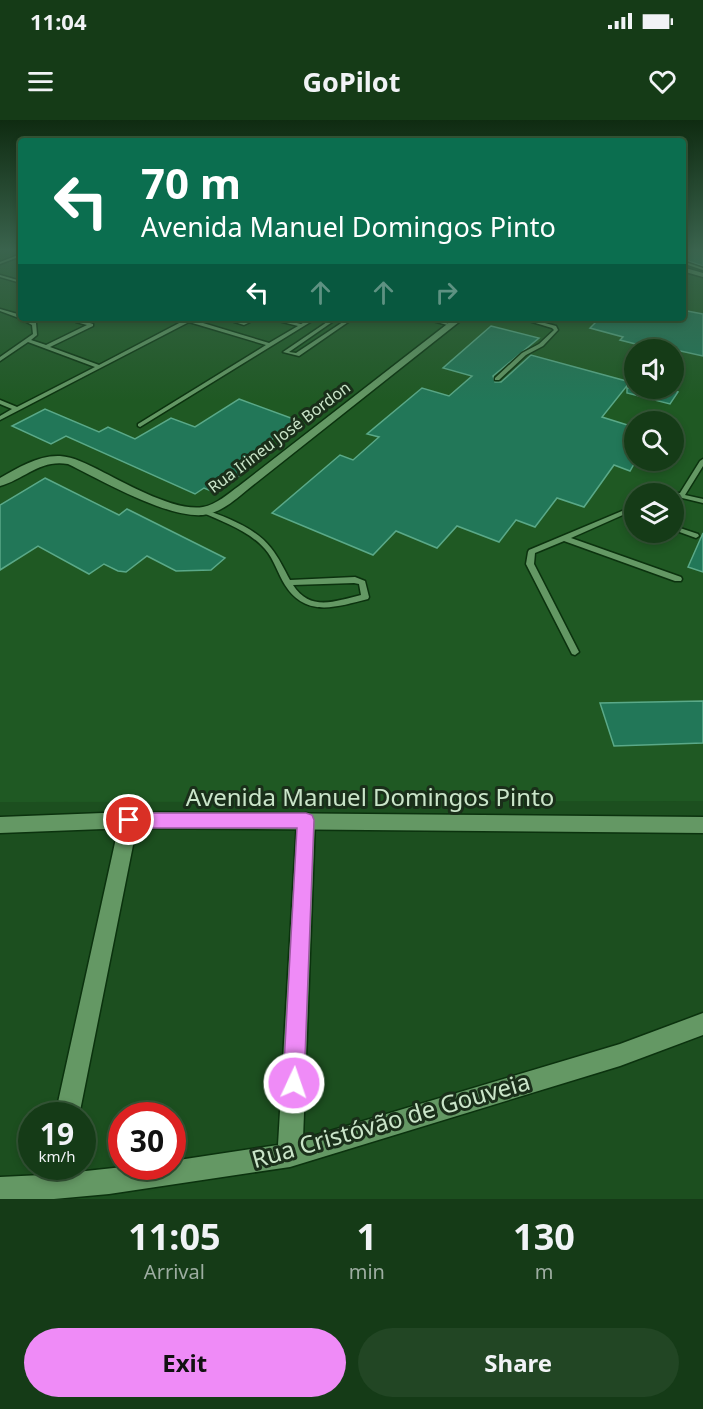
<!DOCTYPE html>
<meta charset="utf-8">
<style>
body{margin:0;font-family:"Noto Sans",sans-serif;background:#224624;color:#f1f3f6;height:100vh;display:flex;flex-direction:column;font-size:22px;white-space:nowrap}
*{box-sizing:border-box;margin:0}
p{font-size:20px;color:#9dada1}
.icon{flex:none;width:33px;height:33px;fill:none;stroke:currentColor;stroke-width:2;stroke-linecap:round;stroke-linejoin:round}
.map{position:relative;height:1079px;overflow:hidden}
.drawer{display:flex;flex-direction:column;background:#153b17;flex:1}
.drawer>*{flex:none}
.hud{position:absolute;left:18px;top:18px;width:668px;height:183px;border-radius:6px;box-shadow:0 3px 9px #0003,0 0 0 2px #345536;background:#0b6e4f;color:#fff;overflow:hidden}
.controls{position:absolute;left:624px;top:219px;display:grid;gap:12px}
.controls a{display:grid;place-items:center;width:60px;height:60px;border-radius:50%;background:#153b17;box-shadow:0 3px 9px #0003,0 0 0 2px #345536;font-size:30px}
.speed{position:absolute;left:18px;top:982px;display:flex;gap:12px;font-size:30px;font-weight:700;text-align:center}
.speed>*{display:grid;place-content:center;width:78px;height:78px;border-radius:50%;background:#153b17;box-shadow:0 3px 9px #0003,0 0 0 2px #345536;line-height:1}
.speed small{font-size:15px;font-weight:400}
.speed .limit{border:9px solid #d22;background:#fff;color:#111}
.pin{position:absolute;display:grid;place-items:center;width:51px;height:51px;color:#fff;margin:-26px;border:3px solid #fff;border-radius:50%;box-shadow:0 2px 6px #0007}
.me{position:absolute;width:66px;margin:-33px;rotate:3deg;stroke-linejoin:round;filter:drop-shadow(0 0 4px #0008)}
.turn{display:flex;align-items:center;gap:21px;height:126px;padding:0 24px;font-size:27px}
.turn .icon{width:78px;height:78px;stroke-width:2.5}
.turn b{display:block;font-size:42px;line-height:51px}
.lanes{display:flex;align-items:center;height:57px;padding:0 24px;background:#0003;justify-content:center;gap:30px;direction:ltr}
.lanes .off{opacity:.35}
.eta{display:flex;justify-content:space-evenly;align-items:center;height:102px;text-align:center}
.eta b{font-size:36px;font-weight:700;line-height:42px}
.primary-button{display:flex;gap:12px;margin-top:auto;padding:12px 24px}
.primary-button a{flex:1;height:69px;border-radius:36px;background:#ef8bf7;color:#111;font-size:24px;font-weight:700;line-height:69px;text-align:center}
.primary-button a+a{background:#224624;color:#f1f3f6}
.status{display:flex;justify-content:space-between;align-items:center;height:42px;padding:0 30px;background:#153b17;direction:ltr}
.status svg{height:16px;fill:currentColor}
header{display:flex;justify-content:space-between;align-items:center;height:78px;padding:0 24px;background:#153b17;font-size:27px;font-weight:700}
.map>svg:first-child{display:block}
.built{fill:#1f5923;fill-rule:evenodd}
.building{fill:#227758;stroke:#5aa988;stroke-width:1.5}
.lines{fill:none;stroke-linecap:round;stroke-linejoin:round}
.lane-casing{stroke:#0b320e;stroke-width:3}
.street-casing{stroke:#0b320e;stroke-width:3}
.secondary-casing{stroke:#0b320e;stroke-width:3}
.lane{fill:#649864;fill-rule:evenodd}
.street{fill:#649864;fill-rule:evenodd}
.secondary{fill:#649864;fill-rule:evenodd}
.route{fill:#ef8bf7;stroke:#9b5aa1;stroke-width:1.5}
.labels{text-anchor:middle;stroke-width:6;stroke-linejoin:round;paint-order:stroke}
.far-street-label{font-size:16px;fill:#cae5c9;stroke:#1a2f1a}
.near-street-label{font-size:24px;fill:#cae5c9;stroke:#1a2f1a}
</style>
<div class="status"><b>11:04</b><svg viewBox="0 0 49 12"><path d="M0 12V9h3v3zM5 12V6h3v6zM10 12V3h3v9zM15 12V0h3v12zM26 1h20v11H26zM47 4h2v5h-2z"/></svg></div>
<header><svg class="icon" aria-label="menu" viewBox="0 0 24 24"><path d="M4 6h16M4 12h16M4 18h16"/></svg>GoPilot<svg class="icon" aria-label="heart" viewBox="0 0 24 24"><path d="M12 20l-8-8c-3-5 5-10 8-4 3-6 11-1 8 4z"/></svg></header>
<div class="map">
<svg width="703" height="1079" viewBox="0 0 703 1079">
<rect width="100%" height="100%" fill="#1c4f1f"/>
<path class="built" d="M0,129H21V198H682L683,129H703V681L0,682ZM634,230H674V268H634ZM634,302H674V340H634ZM634,374H674V412H634Z"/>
<path class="building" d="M682,129H703V146L682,139Z
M682,190L703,194V236L667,228L659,230L620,220L623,217L590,208L600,198H682Z
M491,206L539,218L493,256L495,262H501L531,235L630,262L602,297L634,307V344L630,351L614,345L584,387L557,378L535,407L516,400L499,422L457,406L437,428L396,411L373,435L272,393L340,335L353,340L379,317L367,314L422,268L449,276L472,256L443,248Z
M627,268H665L678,272L670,284L627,273Z
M239,279L299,301L242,340L254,345L216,373L204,368L195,374L66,316L51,324L12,306L45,289L99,312L108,307L135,319L171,298L195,307Z
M45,358L119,395L127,389L225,438L211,450L176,451L147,436L126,452L118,451L104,444L89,454L38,426L0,450V385Z
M703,413V452L688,447Z
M703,581V623L614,626L600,583Z"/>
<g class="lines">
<g class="lane-casing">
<path id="lane" d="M21,134V136L0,144V142Z
M682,141L703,148V150L682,143Z
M0,155L21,161V163L0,157Z
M0,189L21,195V198H27L36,203L37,215L31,220L46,225L87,205L76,202V198H80V200L93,204V206L50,227L99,245L185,200L180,198H193V200L269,223L298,206L275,200V198L301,204L312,198H317L140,307L138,306V304L266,225L189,202L0,300V296L12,289L0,284V280L17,287L95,247L28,222L0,241V237L33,214L32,205L19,198L0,191Z
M222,198H229L244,202L252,198H258L244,205Z
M333,198H338L289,232L296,233L349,198H354L299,236L283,232Z
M422,198H429L453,205L451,206Z
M519,198H526L556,206L558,210L543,226L526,235L499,260H495V258L522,233L539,224L554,210L552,208Z
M703,339V346L685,375L703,379V383L674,376V374H671L672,373H680L700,341Z
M634,386V390L571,418L681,457L682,459L681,461H675L564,421L535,433L534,444L579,532L575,535L572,534L526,444L528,432L529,430Z
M203,389C226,397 256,408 271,428C279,438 284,449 290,460L355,457L365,461L369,477L368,479C336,487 306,498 285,465C278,454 274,439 265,429C248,410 223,402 201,392V390ZM354,463L359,464L361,475C336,481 310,492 293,465Z
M674,406L698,414L699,416L696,418L674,410Z"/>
</g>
<g class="street-casing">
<path id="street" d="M682,147L703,153V157L682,151Z
M455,198H464L247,370C234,381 220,393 203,395C166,398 101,360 68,344C40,339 25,359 0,366V358C18,348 38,335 60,336C74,337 87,344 99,350C125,363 175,392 203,387C216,385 229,373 239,366Z
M129,692L135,694L138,700L79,996H55L120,700L123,694Z
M306,693L312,695L315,701L303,1019L620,924L703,893V915L620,946L290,1047L109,1074L54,1079H0V1057L42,1055L44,1047H68L67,1053L123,1047H172V1041L278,1025L297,701L300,695Z"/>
</g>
<g class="secondary-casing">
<path id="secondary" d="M129,692L703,697V713L129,708L0,713V697Z"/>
</g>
<use href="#lane" class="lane"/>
<use href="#street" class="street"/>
<use href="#secondary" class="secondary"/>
</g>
<linearGradient id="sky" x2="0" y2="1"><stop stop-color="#0f2b11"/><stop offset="0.46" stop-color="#3a634d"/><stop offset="1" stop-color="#3a634d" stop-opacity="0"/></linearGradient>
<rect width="703" height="281" fill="url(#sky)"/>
<path class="route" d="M129,693H306L312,695L314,700L304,963L301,971L294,974L286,971L283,963L297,708H129L123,706L121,700L123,695Z"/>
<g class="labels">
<g class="far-street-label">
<text transform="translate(279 317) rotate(-37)" y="6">Rua Irineu José Bordon</text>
</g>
<g class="near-street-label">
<text x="370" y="686">Avenida Manuel Domingos Pinto</text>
<text transform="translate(391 1001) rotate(-16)" y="8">Rua Cristóvão de Gouveia</text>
</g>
</g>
</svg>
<div class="controls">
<a><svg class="icon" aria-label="sound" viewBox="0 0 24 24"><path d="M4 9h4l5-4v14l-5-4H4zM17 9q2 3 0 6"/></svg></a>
<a><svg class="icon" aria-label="search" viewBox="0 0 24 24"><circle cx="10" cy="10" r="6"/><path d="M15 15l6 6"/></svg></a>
<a><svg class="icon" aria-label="layers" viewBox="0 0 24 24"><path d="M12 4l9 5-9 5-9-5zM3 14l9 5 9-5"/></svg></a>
</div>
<div class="speed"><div>19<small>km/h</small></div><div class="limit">30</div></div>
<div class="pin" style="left:129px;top:700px;background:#d93025"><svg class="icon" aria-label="arrive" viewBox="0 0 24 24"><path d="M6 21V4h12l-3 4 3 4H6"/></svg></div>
<svg class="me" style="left:294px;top:963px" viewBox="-20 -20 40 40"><circle r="17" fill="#ef8bf7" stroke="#fff" stroke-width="3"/><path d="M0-11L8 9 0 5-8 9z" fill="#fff"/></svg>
<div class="hud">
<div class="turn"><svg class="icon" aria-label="left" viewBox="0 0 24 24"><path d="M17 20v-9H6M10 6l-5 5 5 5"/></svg><div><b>70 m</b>Avenida Manuel Domingos Pinto</div></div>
<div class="lanes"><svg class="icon" aria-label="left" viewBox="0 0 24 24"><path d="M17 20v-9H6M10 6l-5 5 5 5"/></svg><svg class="icon off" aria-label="ahead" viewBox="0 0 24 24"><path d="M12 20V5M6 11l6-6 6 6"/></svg><svg class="icon off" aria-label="ahead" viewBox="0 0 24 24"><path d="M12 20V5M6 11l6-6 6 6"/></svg><svg class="icon off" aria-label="right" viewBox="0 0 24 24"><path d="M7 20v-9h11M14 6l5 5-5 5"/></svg></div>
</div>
</div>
<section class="drawer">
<div class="eta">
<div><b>11:05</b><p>Arrival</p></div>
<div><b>1</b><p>min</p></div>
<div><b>130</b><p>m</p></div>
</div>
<div class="primary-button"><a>Exit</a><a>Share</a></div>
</section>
